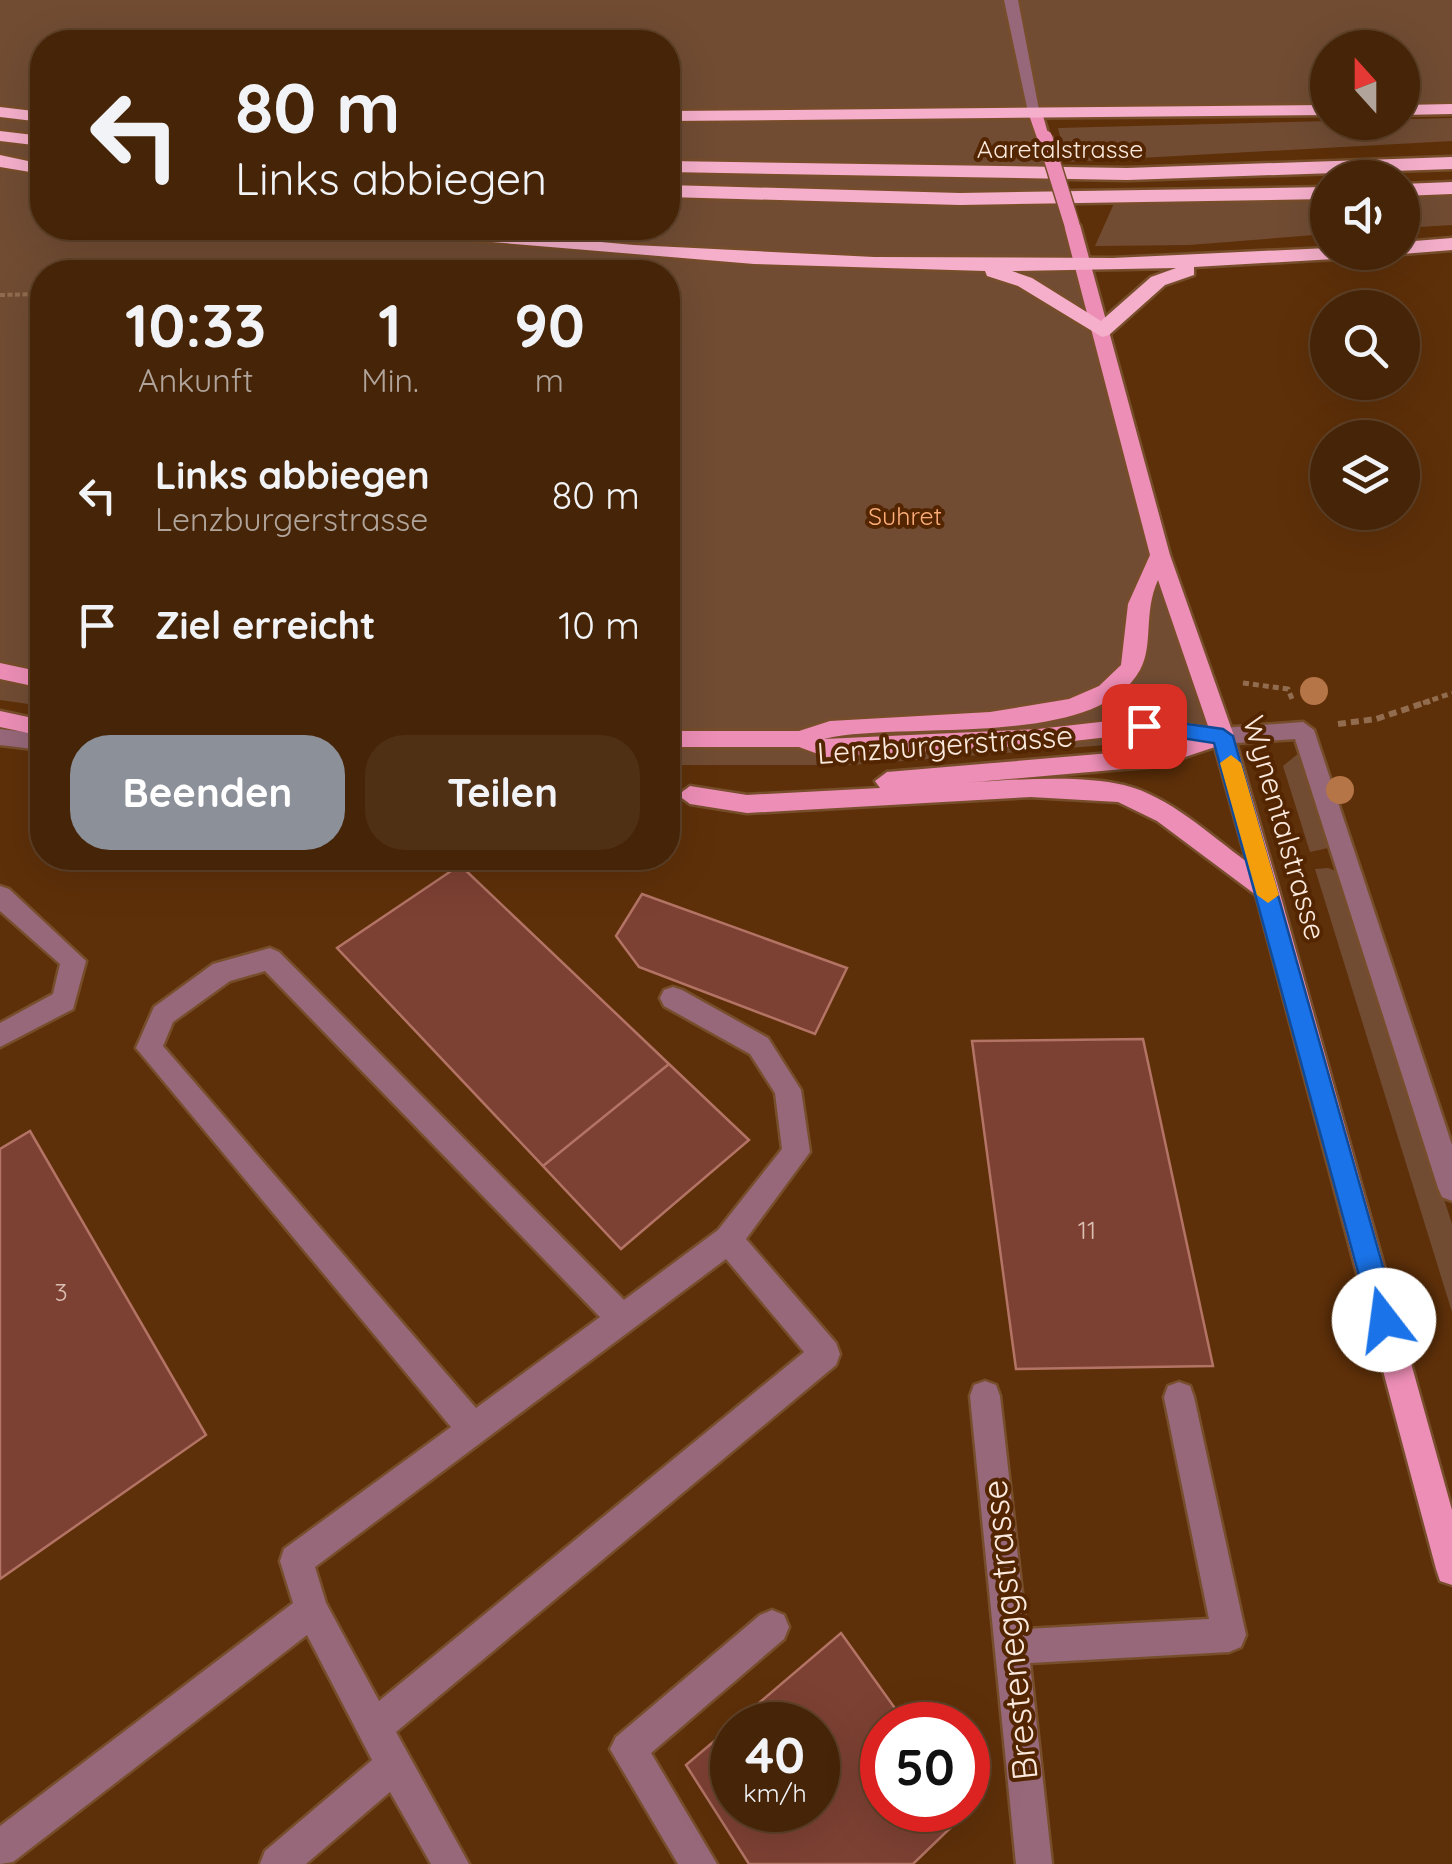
<!DOCTYPE html>
<html lang="de">
<style>
body{margin:0;font-family:Quicksand,sans-serif;background:#503015;color:#f1f3f6;height:100vh;display:flex;flex-direction:column;font-size:38px;white-space:nowrap}
*{box-sizing:border-box;margin:0}
p{font-size:32px;color:#b0a49b}
.icon{flex:none;width:55px;height:55px;fill:none;stroke:currentColor;stroke-width:2;stroke-linecap:round;stroke-linejoin:round}
.map{position:relative;flex:1;overflow:hidden}
.panel{position:absolute;left:30px;top:260px;width:650px;height:610px;display:flex;flex-direction:column;background:#462407;border-radius:40px;box-shadow:0 10px 40px #0002,0 0 0 2px #5e4128}
.panel>*{flex:none}
.banner{position:absolute;left:30px;top:30px;width:650px;height:210px;border-radius:40px;box-shadow:0 10px 40px #0002,0 0 0 2px #5e4128;background:#462407;color:#f1f3f6;overflow:hidden}
.needle{width:65px;rotate:339deg}
.controls{position:absolute;left:1310px;top:30px;display:grid;gap:20px}
.controls a{display:grid;place-items:center;width:110px;height:110px;border-radius:50%;background:#462407;box-shadow:0 10px 40px #0002,0 0 0 2px #5e4128;font-size:50px}
.speed{position:absolute;left:710px;top:1702px;display:flex;gap:20px;font-size:50px;font-weight:700;text-align:center}
.speed>*{display:grid;place-content:center;width:130px;height:130px;border-radius:50%;background:#462407;box-shadow:0 10px 40px #0002,0 0 0 2px #5e4128;line-height:1}
.speed small{font-size:25px;font-weight:400}
.speed .limit{border:15px solid #d22;background:#fff;color:#111}
.pin{position:absolute;display:grid;place-items:center;width:85px;height:85px;color:#fff;margin:-42px;border-radius:20px;box-shadow:0 5px 15px #0006}
.me{position:absolute;width:110px;margin:-55px;rotate:345deg;stroke-linejoin:round;filter:drop-shadow(0 0 8px #0008)}
.turn{display:flex;align-items:center;gap:35px;height:210px;padding:0 40px;font-size:45px}
.turn .icon{width:130px;height:130px;stroke-width:2.5}
.turn b{display:block;font-size:70px;line-height:85px}
.eta{display:flex;justify-content:space-evenly;align-items:center;height:170px;text-align:center}
.eta b{font-size:60px;font-weight:700;line-height:70px}
.primary-button{display:flex;gap:20px;margin-top:auto;padding:20px 40px}
.primary-button a{flex:1;height:115px;border-radius:40px;background:#8c9099;color:#fff;font-size:40px;font-weight:700;line-height:115px;text-align:center}
.primary-button a+a{background:#503015;color:#f1f3f6}
ul{padding:0;list-style:none}
li{display:flex;align-items:center;gap:30px;height:130px;padding:0 40px}
li div{flex:1}
li b{display:block;font-size:38px}
li em{font-style:normal}
.map>svg:first-child{display:block}
.green{fill:#714c33;fill-rule:evenodd}
.building{fill:#7d4133;stroke:#b37465;stroke-width:2.5}
.lines{fill:none;stroke-linecap:round;stroke-linejoin:round}
.minor-casing{stroke:#774e2b;stroke-width:5}
.major-casing{stroke:#774e2b;stroke-width:5}
.highway-casing{stroke:#774e2b;stroke-width:5}
.path-far2{stroke:#916c4e;stroke-width:4;stroke-dasharray:5 2.5;stroke-linecap:butt}
.path-far1{stroke:#916c4e;stroke-width:5;stroke-dasharray:6 4;stroke-linecap:butt}
.path{stroke:#916c4e;stroke-width:6;stroke-dasharray:8 5;stroke-linecap:butt}
.minor{fill:#97687a;fill-rule:evenodd}
.major{fill:#ed8eb6;fill-rule:evenodd}
.highway{fill:#f5afca;fill-rule:evenodd}
.major-bridge-casing{stroke:#774e2b;stroke-width:18;stroke-linecap:butt}
.major-bridge{stroke:#ed8eb6;stroke-width:15}
.tree{fill:#b67547}
.route{fill:#1a73e8;stroke:#114b97;stroke-width:2.5}
.slow{fill:#f59e0b}
.labels{text-anchor:middle;stroke-width:8;stroke-linejoin:round;paint-order:stroke}
.far-street-label{font-size:25px;fill:#fbe9de;stroke:#532500}
.far-park-label{font-size:25px;fill:#feae79;stroke:#532500}
.number-label{font-size:25px;fill:#dcbfb3}
.street-label{font-size:30px;fill:#fbe9de;stroke:#532500}
.near-street-label{font-size:35px;fill:#fbe9de;stroke:#532500}
</style>
<div class="map">
<svg width="1452" height="1864" viewBox="0 0 1452 1864">
<rect width="100%" height="100%" fill="#5e3009"/>
<path class="green" d="M0,0H1452V109L1403,110L1402,48H1328L1327,110L1036,112L1223,736L849,765H668V272H42V706L0,700ZM42,42H668V228H42Z
M1452,118V141L1066,162L1058,128Z
M1452,188V225L1403,228L1402,190Z
M1327,193V234L1189,245L1095,246L1116,199Z
M1299,753L1333,852L1328,848L1310,852L1283,766Z
M1328,868L1339,872L1452,1224V1312L1315,869Z"/>
<path class="building" d="M460,865L669,1064L543,1166L337,948Z
M642,894L847,968L815,1034L639,967L616,936Z
M1143,1039L1213,1366L1016,1369L972,1041Z
M669,1064L749,1140L621,1249L543,1166Z
M30,1131L206,1435L0,1579V1149Z
M841,1633L907,1725H882V1810H969L913,1864H749L686,1765L732,1726V1810H818V1725H733Z"/>
<g class="lines">
<g class="minor-casing">
<path id="minor" d="M1004,0H1018L1040,115L1028,112Z
M1303,722L1314,730L1452,1145V1201L1442,1197L1438,1188L1295,739L1223,744L1212,736L1223,728Z
M0,729L42,734V750L0,745Z
M0,886L9,889L86,961L73,1009L0,1047V1023L53,994L60,964L0,911Z
M270,948L279,952L624,1300L718,1230L782,1149L775,1093L750,1054L664,1006L660,998L664,990L673,987L682,990L768,1038L801,1090L810,1152L746,1239L836,1343L840,1354L836,1365L396,1732L469,1864H431L390,1792L306,1864H260L265,1851L372,1760L307,1635L13,1862L0,1864V1826L293,1603L280,1561L284,1549L451,1427L136,1048L154,1007L213,964ZM265,971L600,1317L476,1408L163,1046L173,1022L230,981ZM726,1259L804,1352L379,1701L326,1603L315,1567Z
M985,1381L996,1385L1000,1396L1026,1629L1209,1619L1164,1397L1168,1386L1179,1382L1190,1386L1194,1397L1246,1635L1241,1647L1229,1652L1030,1663L1052,1864H1016L970,1396L974,1385Z
M772,1610L784,1615L789,1627L784,1639L651,1753L717,1864H678L610,1749L616,1737L760,1615Z"/>
</g>
<g class="major-casing">
<path id="major" d="M1035,108L1042,112L1050,141L1037,138L1028,112Z
M1072,220L1080,225L1170,555L1234,736L1279,890L1452,1510V1585L1440,1581L1436,1569L1256,895L1157,821L1118,802L1031,797L747,813L690,804L678,795L690,786L747,795L880,788L875,781L887,772L1158,749L1186,739L1144,733L1038,745L826,757L799,747H668V731H799L830,721L990,712L1069,699L1099,686L1121,665L1128,604L1150,555L1064,225ZM1158,580L1208,726L1144,717L1038,729L824,739C903,720 1095,751 1140,670C1154,645 1143,613 1158,580ZM1215,747L1247,862C1210,835 1169,796 1124,785C1079,774 1009,780 963,783L1158,766Z
M0,663L42,672V688L0,679Z
M0,711L42,720V736L0,727Z"/>
</g>
<g class="highway-casing">
<path id="highway" d="M1452,104V114L1402,115V105Z
M1328,105V115L668,121V111Z
M0,107L42,112V122L0,117Z
M0,131L42,136V146L0,141Z
M0,155L42,164V174L0,167Z
M1452,157V169L1127,180L668,172V161L1127,168Z
M1452,182V194L1402,196V184Z
M668,185L960,193L1328,187V199L960,205L668,197Z
M386,228H447L634,245L874,257L1113,258L1328,248V252H1362L1352,258L1194,267V275L1165,285L1109,335L1102,337L1018,286L987,276L985,271L754,264L396,234ZM1176,268L1151,277L1101,321L1032,278L1012,271Z
M1452,238V250L1402,254L1396,252H1402V242Z"/>
</g>
<path class="path-far2" d="M0,295L42,294"/>
<path class="path-far1" d="M1243,683L1288,689L1292,699
M1423,703L1452,693"/>
<path class="path" d="M1338,724L1376,719L1430,701"/>
<use href="#minor" class="minor"/>
<use href="#major" class="major"/>
<use href="#highway" class="highway"/>
<g class="major-bridge-casing">
<path id="major-bridge" d="M1045,138L1072,225"/>
</g>
<use href="#major-bridge" class="major-bridge"/>
</g>
<g class="tree">
<circle cx="1314" cy="691" r="14"/>
<circle cx="1340" cy="790" r="14"/>
</g>
<path class="route" d="M1144,718L1223,729L1233,736L1398,1320L1394,1330L1384,1334L1375,1330L1371,1320L1214,743L1137,731L1134,726Z"/>
<path class="slow" d="M1231,755L1241,763L1279,895L1268,903L1257,895L1220,763Z"/>
<g class="labels">
<g class="far-street-label">
<text x="1060" y="158">Aaretalstrasse</text>
</g>
<g class="far-park-label">
<text x="905" y="525">Suhret</text>
</g>
<g class="number-label">
<text x="1087" y="1239">11</text>
<text x="61" y="1301">3</text>
</g>
<g class="street-label">
<text transform="translate(945 745) rotate(-4)" y="10">Lenzburgerstrasse</text>
<text transform="translate(1284 828) rotate(74)" y="10">Wynentalstrasse</text>
</g>
<g class="near-street-label">
<text transform="translate(1010 1630) rotate(-96)" y="12">Bresteneggstrasse</text>
</g>
</g>
</svg>
<div class="controls">
<a><svg class="needle" viewBox="-14 -14 28 28"><path d="M0-13l5 13h-10z" fill="#e53935"/><path d="M0 13l5-13h-10z" fill="#b0a49b"/></svg></a>
<a><svg class="icon" aria-label="sound" viewBox="0 0 24 24"><path d="M4 9h4l5-4v14l-5-4H4zM17 9q2 3 0 6"/></svg></a>
<a><svg class="icon" aria-label="search" viewBox="0 0 24 24"><circle cx="10" cy="10" r="6"/><path d="M15 15l6 6"/></svg></a>
<a><svg class="icon" aria-label="layers" viewBox="0 0 24 24"><path d="M12 4l9 5-9 5-9-5zM3 14l9 5 9-5"/></svg></a>
</div>
<div class="speed"><div>40<small>km/h</small></div><div class="limit">50</div></div>
<div class="pin" style="left:1144px;top:726px;background:#d93025"><svg class="icon" aria-label="arrive" viewBox="0 0 24 24"><path d="M6 21V4h12l-3 4 3 4H6"/></svg></div>
<svg class="me" style="left:1384px;top:1320px" viewBox="-20 -20 40 40"><circle r="19" fill="#fff"/><path d="M0-13L10 11 0 6-10 11z" fill="#1a73e8"/></svg>
<div class="banner">
<div class="turn"><svg class="icon" aria-label="left" viewBox="0 0 24 24"><path d="M17 20v-9H6M10 6l-5 5 5 5"/></svg><div><b>80 m</b>Links abbiegen</div></div>
</div>
<section class="panel">
<div class="eta">
<div><b>10:33</b><p>Ankunft</p></div>
<div><b>1</b><p>Min.</p></div>
<div><b>90</b><p>m</p></div>
</div>
<ul>
<li><svg class="icon" aria-label="left" viewBox="0 0 24 24"><path d="M17 20v-9H6M10 6l-5 5 5 5"/></svg><div><b>Links abbiegen</b><p>Lenzburgerstrasse</p></div><em>80 m</em></li>
<li><svg class="icon" aria-label="arrive" viewBox="0 0 24 24"><path d="M6 21V4h12l-3 4 3 4H6"/></svg><div><b>Ziel erreicht</b></div><em>10 m</em></li>
</ul>
<div class="primary-button"><a>Beenden</a><a>Teilen</a></div>
</section>
</div>
